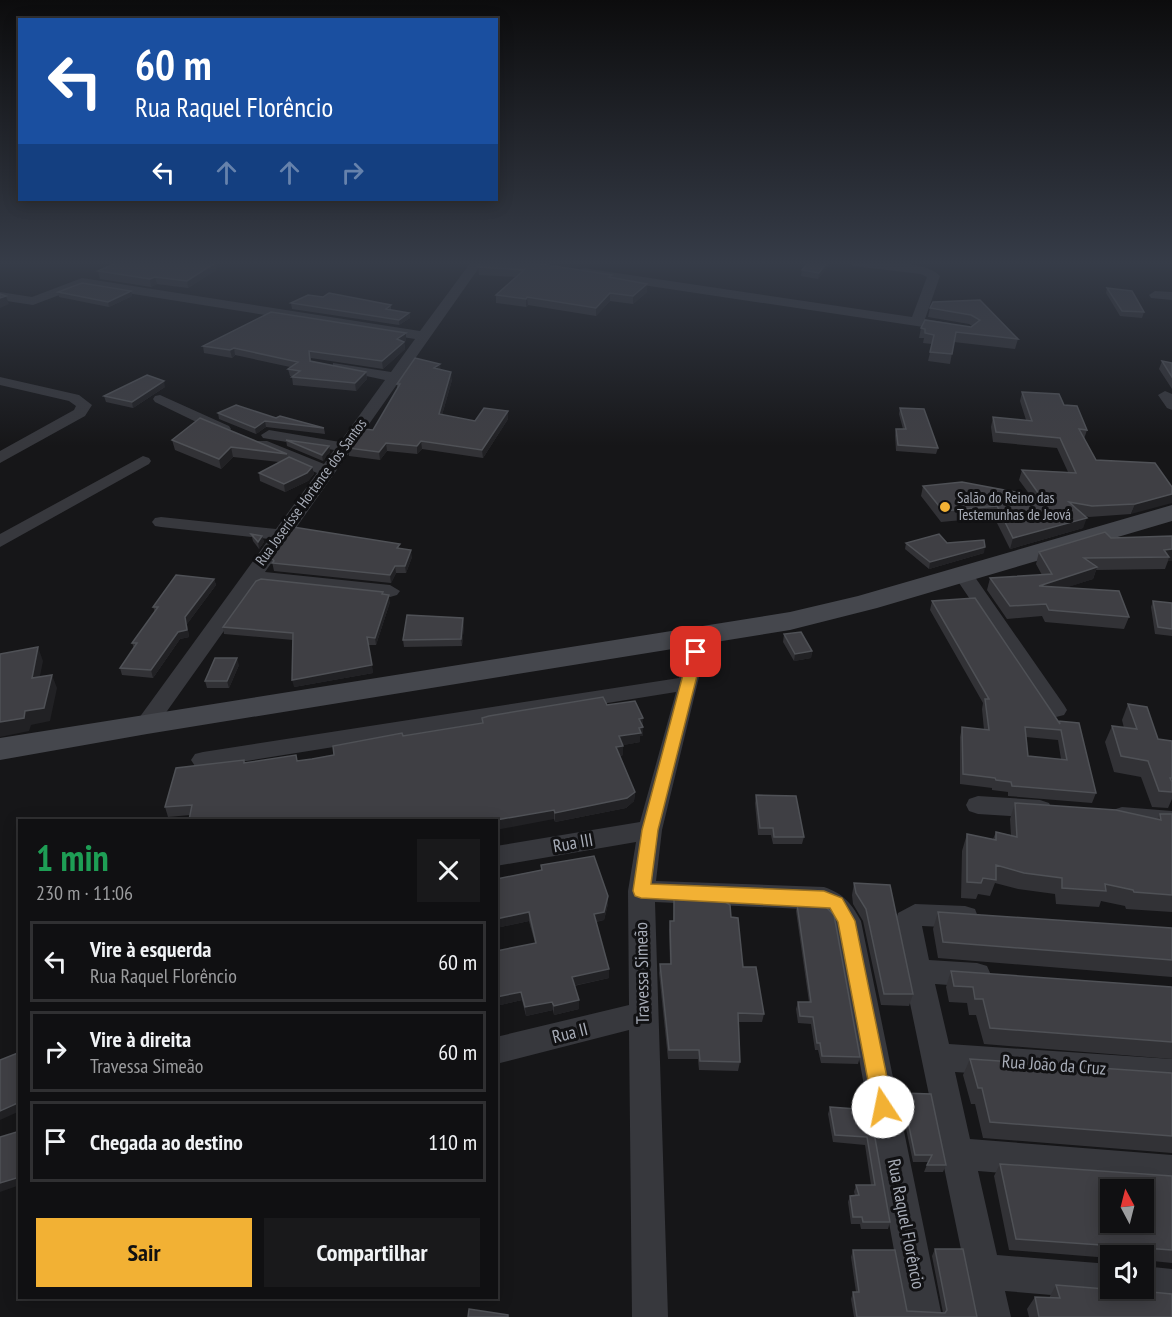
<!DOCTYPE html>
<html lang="pt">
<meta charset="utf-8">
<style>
body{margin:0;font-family:"PT Sans Narrow",sans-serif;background:#19191b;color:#f1f3f6;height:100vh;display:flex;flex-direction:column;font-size:22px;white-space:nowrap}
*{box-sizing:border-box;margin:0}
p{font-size:20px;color:#9c9d9f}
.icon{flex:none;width:33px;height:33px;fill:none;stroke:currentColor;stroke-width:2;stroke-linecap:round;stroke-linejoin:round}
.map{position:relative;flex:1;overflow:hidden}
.side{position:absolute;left:18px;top:819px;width:480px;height:480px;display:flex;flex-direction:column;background:#101012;border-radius:0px;box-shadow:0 3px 15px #0003,0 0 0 2px #303032}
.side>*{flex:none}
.guide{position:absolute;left:18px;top:18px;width:480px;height:183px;border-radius:0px;box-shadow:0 3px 15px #0003,0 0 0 2px #303032;background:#1a4fa0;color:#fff;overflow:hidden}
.needle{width:39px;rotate:353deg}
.buttons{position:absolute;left:1100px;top:1179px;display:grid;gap:12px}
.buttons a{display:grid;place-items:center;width:54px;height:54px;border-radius:0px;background:#101012;box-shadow:0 3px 15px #0003,0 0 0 2px #303032;font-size:30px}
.pin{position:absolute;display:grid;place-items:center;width:51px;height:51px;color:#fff;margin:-26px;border-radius:12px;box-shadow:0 3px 9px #0006}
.me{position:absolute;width:66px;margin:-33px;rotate:349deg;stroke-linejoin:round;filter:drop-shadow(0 0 4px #0008)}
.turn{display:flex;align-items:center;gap:21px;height:126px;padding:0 18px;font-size:27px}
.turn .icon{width:78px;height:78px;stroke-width:2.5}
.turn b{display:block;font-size:42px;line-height:51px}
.lanes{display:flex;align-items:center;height:57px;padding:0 18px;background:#0003;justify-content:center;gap:30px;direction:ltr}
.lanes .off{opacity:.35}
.round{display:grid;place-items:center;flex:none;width:63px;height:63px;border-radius:0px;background:#19191b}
.head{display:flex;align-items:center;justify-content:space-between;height:102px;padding:0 18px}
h1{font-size:36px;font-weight:600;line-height:45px;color:#1e9e55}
.action{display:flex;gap:12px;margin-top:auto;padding:12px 18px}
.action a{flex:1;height:69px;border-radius:0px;background:#f2b134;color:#111;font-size:24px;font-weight:600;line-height:69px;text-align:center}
.action a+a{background:#19191b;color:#f1f3f6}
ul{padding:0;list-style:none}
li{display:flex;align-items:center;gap:18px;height:81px;margin:0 12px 9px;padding:0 6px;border:3px solid #303032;border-radius:0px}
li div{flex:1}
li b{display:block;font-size:22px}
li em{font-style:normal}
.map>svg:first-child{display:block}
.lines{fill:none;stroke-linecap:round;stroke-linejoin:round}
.minor{fill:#37383d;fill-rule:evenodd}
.secondary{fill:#45474d;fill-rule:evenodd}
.wall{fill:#323236;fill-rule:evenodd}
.shaded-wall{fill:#212124}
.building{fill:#3f3f44;stroke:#4f5156;stroke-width:1.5;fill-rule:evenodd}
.route{fill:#f2b134;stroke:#9d7322;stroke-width:1.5}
.poi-dot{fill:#f2b134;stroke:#111113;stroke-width:2}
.labels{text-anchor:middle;stroke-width:6;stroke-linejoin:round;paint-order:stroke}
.street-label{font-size:15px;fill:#a8adb8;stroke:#111113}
.poi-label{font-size:15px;fill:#a8adb8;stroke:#111113;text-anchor:start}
.near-street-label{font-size:18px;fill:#a8adb8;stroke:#111113}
</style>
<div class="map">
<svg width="1172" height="1317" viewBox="0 0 1172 1317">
<rect width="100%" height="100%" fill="#161618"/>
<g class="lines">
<path class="minor" d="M471,262H483L265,572L390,585L400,591L397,595L390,597L258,583L155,728L147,731L139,728L136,723L139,718L269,539L161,527L155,526L152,522L155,518L161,517L276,529L317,473L255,447L253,444L255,441H267L324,464L334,450L263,438L261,435L269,430L340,442L385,380L333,369V363L391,372L415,339L83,286L33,305L0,300V292L32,297L82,278L420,331Z
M847,262C870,262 924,259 940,276L925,319L950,323L957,327L950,331L583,276L577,272L583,268L912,317L927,277L921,274L853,266Z
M1155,291L1172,292V300L1151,298L1149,295Z
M0,377L79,395L92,405L85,416L0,463V451L74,410L76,406L69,401L0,385Z
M1165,391L1172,394V410L1167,408L1158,395Z
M160,395L229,426L231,429L229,432H217L155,402L153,399L155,396Z
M143,456L149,458L151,461L149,464L0,547V534Z
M963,568L970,570L1064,705L1067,710L1064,715L1056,717L1048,715L953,574Z
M699,630L706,632L709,636L662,830L656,881L824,887C844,894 851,903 861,921L942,1317L906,1316L834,921L823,910L655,902L668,1317H632L629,1030L496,1064V1037L629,1005L628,891L636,842L496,866V846L640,822L676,692L203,768L195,766L191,760L195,754L203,752L679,678L689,636L692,632Z
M978,796L1040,800L1049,803L1052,809L1049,815L1040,818L978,814L969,811L966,805L969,799Z
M1122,807L1172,811V829L1113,822L1110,816L1113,810Z
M915,904L965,906L975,909L978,917L975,925L965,928L922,926L929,960L977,963L987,966L991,975L987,984L977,987L935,984L949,1044L1172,1059V1087L955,1072L970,1139L1172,1155V1187L978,1171L997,1255L1110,1264V1288H1125L1123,1295L1110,1300L1005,1291L1011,1317H975L894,926L898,913Z
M1143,1266L1172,1269V1305L1143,1302L1130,1297L1127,1288H1143Z"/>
<path class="secondary" d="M1172,505V521L877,608L790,630L147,734L0,760V738L790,612L858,596Z"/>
</g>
<path class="wall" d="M481,262L612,277L647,284V292L633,304L610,301L596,316L528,305L526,307L496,303V295L516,277L479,275L478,267Z
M831,262L818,279L801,276L802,270Z
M215,263L216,270L188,288L157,284L151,287L100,279L98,271Z
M1107,288L1144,312L1142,318L1120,316L1106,293Z
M131,291L132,296L109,307L59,297L58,292Z
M323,297L391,305V310L409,313L410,318L399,325L292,309L291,303Z
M980,300L1018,339L1015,349L954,342L950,364L928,361L932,344L923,343L924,338H919L921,328L971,327L972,326L969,324L928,317L930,308Z
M406,333V340L404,342L405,349L383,369L311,358V361L366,372L367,379L356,391L293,385L292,377L290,376L288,369L290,367L235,355L232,358L204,353L203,346Z
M1162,361L1172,363V389L1159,369Z
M441,370L452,380L442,415L475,421L508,419L483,458L422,449L417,454L387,451L380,460L349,456L348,448L373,430L397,389V384Z
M165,387L133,408L106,402L104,396Z
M1022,392L1064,405L1087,430L1084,439L1096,460L1155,463L1131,514L1089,517L1085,516L1083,528L1010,549L994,517L941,522L921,496L923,486L1030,495L1019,480L1022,470L1068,472L1057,448L993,442L991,427L993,417L1026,420L1020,401Z
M900,408L938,448L936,454L896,451L895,435L896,429H903L899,414Z
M218,413L276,418L324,428L325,434L266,427L256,434L219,419Z
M172,440L287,454L288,458L312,467L314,474L308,481L285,492L260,481L259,473L279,462L233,457L221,469L175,450Z
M286,440L329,446L330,452L323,461L287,446Z
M251,534L262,536L264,542L259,549L253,541Z
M1172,536V561H1168L1165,569L1096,570L1093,579L1067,587L1129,617L1124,629L1045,622L1042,616L1007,619L987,590L990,578L1042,575L1036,564L1039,552L1111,538Z
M906,543H947L984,553L929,569L905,549Z
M400,548L412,557L406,573H396L391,583L274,571L271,557Z
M214,579L216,585L187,624L189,637L180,639L153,678L122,675L120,668L134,648L132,643L155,612L153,607Z
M383,592V594L390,602L376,645H368L373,673L294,687L293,640L224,634L223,627Z
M932,601L1059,722L1096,793L1092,803L1008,796V792L992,790V788L960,784V737L962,727L984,730L982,709L983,703L930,610ZM1026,737L1058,740L1061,759L1028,756Z
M1153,601L1172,603V636L1155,634L1151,607Z
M464,625L462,646L404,647L403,640Z
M784,634L812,651L811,658L794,661L783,642Z
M239,665L229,688H207L205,681Z
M1128,704L1158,739L1172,741V799L1168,808L1152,807L1141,777L1114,772L1105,742L1112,726L1124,728L1122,720Z
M607,705L643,718V736H640V742L623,745V755L620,756L635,792L634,801L626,808L555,822L554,819L496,820L190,815L168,817L165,807L245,763L298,761L334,755L403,736L482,723V718Z
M756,795L804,837L802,844H773L771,835H758L755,803Z
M1015,803L1157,819L1160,814H1172V912L1126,909L1125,906L1101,901L1099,907L1056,904L1055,894L1018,889L995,883L990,896L978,894L976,899L961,898L962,851L967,834L993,839L996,832L1011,835L1010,819Z
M541,865L608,904L604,920L596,922L609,978L574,986L579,1000V1009L554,1015L553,1010L526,1016L522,1000L496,1006L535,943L529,921L496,928V879L541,870Z
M854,883L913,994L909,1006L881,1005L863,921L853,904L852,895Z
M674,897L731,917L743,967L764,1014L762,1022H739L740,1062L738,1071L699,1070L698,1059H668L659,973L660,964H670L669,930L670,921H673Z
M797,904L860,1057L858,1064L821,1063L818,1050H815L811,1024L798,1023L796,1009L798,1002H809L796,911Z
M938,912L1172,928V977L938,958L933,929Z
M951,971L1172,987V1059L984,1044L976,1015H969L967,1003L949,1002L946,987Z
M970,1059L1172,1073V1153L983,1138L975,1104H971L963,1075Z
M902,1093L946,1165L943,1172H924L928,1162H913L900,1100Z
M830,1107L870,1110L890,1222L888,1229H861L860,1224H851L848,1202L850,1196L855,1195L854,1192L856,1185H871L865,1145L833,1142L828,1114Z
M1000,1164L1172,1176V1263L1143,1260V1256H1110V1258L1009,1250L994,1176Z
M935,1249L977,1317H854L851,1299L853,1292H856L851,1257L853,1250L907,1311L943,1313L932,1256Z
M1056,1285L1118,1290L1172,1317H1029L1027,1309L1035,1297L1049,1298Z"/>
<path class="shaded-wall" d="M827,262H831L818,279L819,273Z
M215,263L216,270L188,288L187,281Z
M155,277L157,284L151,287L150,279Z
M647,284V292L633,304V296Z
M131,291L132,296L109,307L108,302Z
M610,293V301L596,316V308Z
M6,296L9,304L0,308V298Z
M527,297L528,305L526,307V299Z
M409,313L410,318L399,325V320Z
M406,333V340L398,346L397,339Z
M404,342L405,349L383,369L382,361Z
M234,348L235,355L232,358L230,350Z
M440,364L441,372L434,368Z
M366,372L367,379L356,391L355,383Z
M451,372L452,380L440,422L439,414Z
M164,381L165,387L133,408L132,402Z
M508,411V419L483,458L482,450Z
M265,421L266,427L256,434L255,428Z
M421,441L422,449L417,454V446Z
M386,443L387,451L380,460L379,452Z
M329,446L330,452L323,461L322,455Z
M231,447L233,457L221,469L219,459Z
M312,467L314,474L308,481L285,492L284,484Z
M1172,494V503L1131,514L1135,504Z
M1087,518L1083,528L1010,549L1013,538Z
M262,536L264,542L259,549L258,542Z
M985,547L984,553L929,569L930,562Z
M1172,549V561H1168L1169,557L1164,550Z
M411,550L412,557L406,573L405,566Z
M395,566L396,573L391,583L390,575Z
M1097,567L1093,579L1035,598L1039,586Z
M214,579L216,585L187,624L189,637L180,639L153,678L151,670L185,617Z
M389,595L390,602L376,645L375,638Z
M463,618L464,625L462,646L461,639Z
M38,647L43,661L37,691L32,678Z
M812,651L811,658L794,661L795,654Z
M237,658L239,665L229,688L227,681Z
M372,665L373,673L294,687L292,680Z
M52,675L57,688L50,721L31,725L29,731L0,737V722L25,711Z
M643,718V736H640V742L619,746V736L639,719Z
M623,746V755L616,757V747Z
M635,792L634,801L626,808L555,822V813Z
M554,810V819L496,830V820Z
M608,896V904L604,920L594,922V914Z
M529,912V921L496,928V919Z
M609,969V978L572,986V977Z
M521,992L522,1000L496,1006V997Z
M579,1000V1009L554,1015V1006Z
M552,1002L553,1010L526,1016L525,1007Z
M20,1102V1111L0,1120V1111Z
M20,1177V1185L0,1192V1183Z"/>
<path class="building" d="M118,262H208L215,263L187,281L155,277L150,279L98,271Z
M481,262H528L612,275L609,277L647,284L633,296L610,293L596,308L527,297L526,299L496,295L524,270L478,267Z
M808,262H827L819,273L802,270Z
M82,283L131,291L108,302L58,292Z
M1107,288L1132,291L1144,312L1122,311Z
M329,293L391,305L386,309L409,313L399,320L291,303L308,295L323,297Z
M0,294L6,296L0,298Z
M980,300L1018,339L956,332L952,354L930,352L934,335L925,333V329L921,328L925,320L971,327L980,320L971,315L930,308L933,302Z
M271,312L406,333L397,339L404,342L382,361L309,351L310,361L366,372L355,383L292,377L300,371L288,369L298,362L234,348L230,350L203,346Z
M415,358L440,364L434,368L451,372L439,414L475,421L484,408L508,411L482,450L421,441L417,446L386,443L379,452L348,448L364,429L373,430L400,384H397Z
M1162,361L1172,363V377Z
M147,375L164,381L132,402L104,396Z
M1022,392L1059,394L1064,405L1077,406L1087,430L1079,429L1096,460L1155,463L1172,487V494L1135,504L1092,506L1069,502L1087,518L1013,538L997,506L943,511L923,486L962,482L1041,497L1022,470L1076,473L1060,438L996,432L993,417L1032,421Z
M236,405L276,418L280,416L324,428L265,421L255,428L218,413Z
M900,408L924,409L938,448L898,445L896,429H906Z
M200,418L287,454L231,447L219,459L172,440Z
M286,440L329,446L322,455Z
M289,457L312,467L307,473L284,484L259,473Z
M293,527L400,544L397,548L411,550L405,566H395L390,575L272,563L274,561L271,557Z
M1105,532L1111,538L1172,536V549L1164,550L1169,557L1084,558L1097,567L1039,586L1119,591L1129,617L1049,610L1046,604L1010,606L990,578L1052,574L1039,552Z
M251,534L262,536L258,542Z
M939,534L947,543L984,540L985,547L930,562L906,543Z
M176,575L214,579L185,617L187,630L178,632L151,670L120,668L137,643H132L158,607H153Z
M261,579L383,592L382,594L389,595L375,638L367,637L372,665L292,680L293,633L223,627L256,581Z
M975,598L1060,724L1059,721L1079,723L1096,793L1012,786L1011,782L996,780L995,778L963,774L962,727L989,730L985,699H989L932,601ZM1025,727L1061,730L1067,760L1028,756Z
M1153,601L1172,603V629L1158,627Z
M407,615L463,618L461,639L403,640Z
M801,632L812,651L795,654L784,634Z
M38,647L32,678L52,675L44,708L25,711L24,718L0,722V654Z
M215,658H237L227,681H205Z
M603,697L607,705L635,701L643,718L639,719L643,727L639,728L641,733L619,736L623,746L616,747L635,792L627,798L555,813L554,810L496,820H189L192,805L165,807L176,768L244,760V763L296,755L297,761L312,759L334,755L333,746L402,733L403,736L483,723L482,718L489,716Z
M1128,704L1147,707L1158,739L1172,741V778H1170L1172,782V792L1159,791L1148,761L1121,756L1112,726L1137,729Z
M756,795L796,796L804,837H774L773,828H760Z
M1015,803L1116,810L1161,820L1160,814H1172V895L1134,892L1133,890L1105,884L1106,891L1062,888V878L1024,873L996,865V880L983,878L981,883L967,882V834L996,840V832L1017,837Z
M594,856L608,896L604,912L594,914L609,969L572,977L579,1000L554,1006L552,1002L525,1007L521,992L496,997V951L536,943L529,912L496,919V879L542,870L541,865Z
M854,883L890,885L913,994H884L866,909L856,893Z
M674,897L719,898L730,905L731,917L738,918L743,967H756L764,1014L738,1013L740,1062L700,1061L699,1050H669L660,964H671L670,921H674Z
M797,904L824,905L834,915L860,1057L822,1056L820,1043H817L813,1017L800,1016L798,1002H811Z
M938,912L1172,928V960L943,942Z
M951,971L1172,987V1042L990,1028L983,999H975L973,987L954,986Z
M20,1052V1102L0,1111V1060Z
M970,1059L1172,1073V1136L990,1122L982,1088H978Z
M902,1093L931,1094L946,1165H927L932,1155H915Z
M830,1107L870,1110L890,1222H863L862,1217H853L850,1196L859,1195L856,1185H875L867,1137L835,1135Z
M20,1131V1177L0,1183V1137Z
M1000,1164L1172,1176V1250L1016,1239ZM1110,1190H1143V1222H1110Z
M935,1249H963L977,1317H857L853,1292H859L853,1250H895L907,1311L945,1313L947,1310Z
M1056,1285L1118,1290L1122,1288H1142L1151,1292L1172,1294V1317H1039L1035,1297L1060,1298Z
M469,1309L508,1315V1317H468Z"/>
<linearGradient id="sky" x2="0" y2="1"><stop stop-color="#0c0c0d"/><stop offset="0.59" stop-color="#363c48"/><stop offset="1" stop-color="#363c48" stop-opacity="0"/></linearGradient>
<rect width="1172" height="446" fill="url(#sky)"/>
<path class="route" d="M696,647L703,652L658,830L651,884L824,891L842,898L855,921L893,1107L890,1114L883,1116L876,1114L873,1107L838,922L830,908L641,898L635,896L633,891L642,830L689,652Z"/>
<circle class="poi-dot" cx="945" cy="507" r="6"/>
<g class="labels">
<g class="street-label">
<text transform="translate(311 492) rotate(-54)" y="5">Rua Joserísse Hortence dos Santos</text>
</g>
<g class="poi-label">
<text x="957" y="503">Salão do Reino das<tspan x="957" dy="17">Testemunhas de Jeová</tspan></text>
</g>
<g class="near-street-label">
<text transform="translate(573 843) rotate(-10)" y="6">Rua III</text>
<text transform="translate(642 973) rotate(-91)" y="6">Travessa Simeão</text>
<text transform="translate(570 1033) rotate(-14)" y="6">Rua II</text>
<text transform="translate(1054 1065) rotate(4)" y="6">Rua João da Cruz</text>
<text transform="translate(906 1224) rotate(79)" y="6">Rua Raquel Florêncio</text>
</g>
</g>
</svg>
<div class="buttons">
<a><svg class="needle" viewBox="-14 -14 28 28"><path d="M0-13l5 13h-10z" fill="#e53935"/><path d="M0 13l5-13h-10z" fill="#9c9d9f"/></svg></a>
<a><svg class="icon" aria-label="sound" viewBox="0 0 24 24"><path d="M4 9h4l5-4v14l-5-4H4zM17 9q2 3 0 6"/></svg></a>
</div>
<div class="pin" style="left:696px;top:652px;background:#d93025"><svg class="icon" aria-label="arrive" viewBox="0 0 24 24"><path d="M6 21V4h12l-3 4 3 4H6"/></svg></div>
<svg class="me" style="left:883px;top:1107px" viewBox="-20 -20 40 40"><circle r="19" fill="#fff"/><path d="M0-13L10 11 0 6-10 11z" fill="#f2b134"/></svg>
<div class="guide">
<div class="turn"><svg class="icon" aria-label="left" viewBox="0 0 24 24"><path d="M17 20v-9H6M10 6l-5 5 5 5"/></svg><div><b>60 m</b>Rua Raquel Florêncio</div></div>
<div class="lanes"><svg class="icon" aria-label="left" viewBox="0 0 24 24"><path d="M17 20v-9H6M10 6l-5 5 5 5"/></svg><svg class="icon off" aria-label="ahead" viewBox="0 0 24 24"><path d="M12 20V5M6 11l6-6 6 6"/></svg><svg class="icon off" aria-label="ahead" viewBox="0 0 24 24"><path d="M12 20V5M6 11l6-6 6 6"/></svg><svg class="icon off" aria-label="right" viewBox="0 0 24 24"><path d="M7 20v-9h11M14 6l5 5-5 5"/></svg></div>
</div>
<section class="side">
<div class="head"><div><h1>1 min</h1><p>230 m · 11:06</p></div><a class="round"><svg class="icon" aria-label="close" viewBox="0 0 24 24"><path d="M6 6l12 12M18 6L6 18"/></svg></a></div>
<ul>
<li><svg class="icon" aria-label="left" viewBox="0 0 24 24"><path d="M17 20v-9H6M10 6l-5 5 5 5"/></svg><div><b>Vire à esquerda</b><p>Rua Raquel Florêncio</p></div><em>60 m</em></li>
<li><svg class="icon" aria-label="right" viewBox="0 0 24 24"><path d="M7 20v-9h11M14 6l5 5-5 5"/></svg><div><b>Vire à direita</b><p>Travessa Simeão</p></div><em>60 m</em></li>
<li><svg class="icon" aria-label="arrive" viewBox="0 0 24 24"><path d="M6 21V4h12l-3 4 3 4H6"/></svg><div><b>Chegada ao destino</b></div><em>110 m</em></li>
</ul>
<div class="action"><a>Sair</a><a>Compartilhar</a></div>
</section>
</div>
